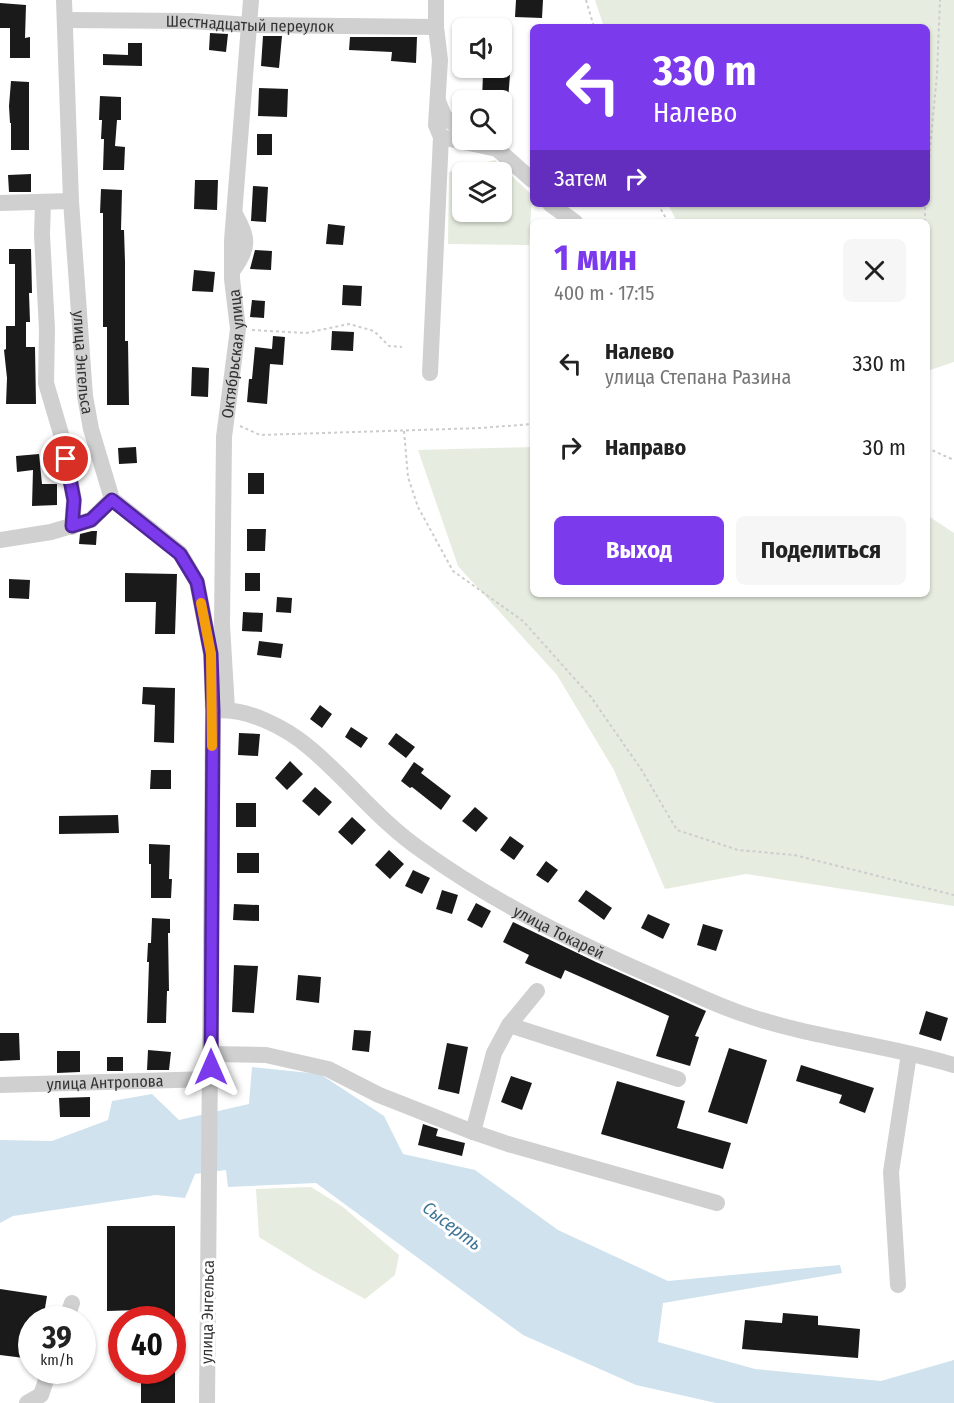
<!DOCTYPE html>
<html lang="ru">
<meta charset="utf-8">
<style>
body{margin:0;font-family:"Fira Sans Condensed",sans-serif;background:#f6f6f6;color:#222;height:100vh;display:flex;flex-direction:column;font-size:22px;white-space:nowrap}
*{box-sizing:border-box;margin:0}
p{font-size:20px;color:#767676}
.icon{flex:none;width:33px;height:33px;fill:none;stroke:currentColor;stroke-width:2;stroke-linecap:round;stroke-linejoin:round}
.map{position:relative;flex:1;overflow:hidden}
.panel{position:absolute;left:530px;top:219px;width:400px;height:378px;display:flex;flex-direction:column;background:#fff;border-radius:9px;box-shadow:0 2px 4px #0004}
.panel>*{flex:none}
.hud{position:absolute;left:530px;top:24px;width:400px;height:183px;border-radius:9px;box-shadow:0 2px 4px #0004;background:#7c3aed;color:#fff;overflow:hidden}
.buttons{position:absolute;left:452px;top:18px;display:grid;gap:12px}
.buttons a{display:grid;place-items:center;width:60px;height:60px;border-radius:9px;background:#fff;box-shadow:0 2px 4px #0004;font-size:30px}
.speed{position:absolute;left:18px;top:1306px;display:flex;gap:12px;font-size:30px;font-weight:700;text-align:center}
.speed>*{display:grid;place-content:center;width:78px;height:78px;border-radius:50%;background:#fff;box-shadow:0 2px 4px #0004;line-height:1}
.speed small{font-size:15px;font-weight:400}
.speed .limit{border:9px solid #d22;background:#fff;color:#111}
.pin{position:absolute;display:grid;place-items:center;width:51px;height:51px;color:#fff;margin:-26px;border:3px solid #fff;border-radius:50%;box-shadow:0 2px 6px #0007}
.me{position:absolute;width:66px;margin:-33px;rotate:0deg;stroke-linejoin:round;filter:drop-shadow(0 0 4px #0008)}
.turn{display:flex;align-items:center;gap:21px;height:126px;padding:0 24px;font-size:27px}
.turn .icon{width:78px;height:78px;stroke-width:2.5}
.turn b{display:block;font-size:42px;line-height:51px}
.then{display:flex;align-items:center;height:57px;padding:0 24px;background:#0003;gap:12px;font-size:22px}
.round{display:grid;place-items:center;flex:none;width:63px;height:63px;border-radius:9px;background:#f6f6f6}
.summary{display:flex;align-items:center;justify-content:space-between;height:102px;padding:0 24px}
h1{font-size:36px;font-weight:700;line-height:45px;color:#7c3aed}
.cta{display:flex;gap:12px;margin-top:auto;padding:12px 24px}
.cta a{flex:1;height:69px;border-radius:9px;background:#7c3aed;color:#fff;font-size:24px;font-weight:700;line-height:69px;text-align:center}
.cta a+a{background:#f6f6f6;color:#222}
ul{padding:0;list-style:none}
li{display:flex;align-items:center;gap:18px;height:84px;padding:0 24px}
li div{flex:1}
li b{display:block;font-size:22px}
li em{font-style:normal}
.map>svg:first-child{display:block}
.green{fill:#e6ecdf;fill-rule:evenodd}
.water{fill:#cfe2ee}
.building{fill:#1a1a1a}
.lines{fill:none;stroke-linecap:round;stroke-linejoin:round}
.path{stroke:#cdcdcd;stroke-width:2;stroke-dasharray:3 3;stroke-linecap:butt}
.minor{stroke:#d0d0d0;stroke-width:16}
.route-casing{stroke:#51269a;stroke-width:15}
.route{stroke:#7c3aed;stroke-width:10}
.slow{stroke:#f59e0b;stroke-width:10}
.labels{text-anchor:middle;stroke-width:6;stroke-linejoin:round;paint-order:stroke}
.street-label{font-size:16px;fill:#333;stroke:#fff}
.water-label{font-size:18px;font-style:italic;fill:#3f7597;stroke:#fff}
</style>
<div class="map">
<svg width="954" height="1403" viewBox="0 0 954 1403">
<rect width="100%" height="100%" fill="#fff"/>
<path class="green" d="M595,0H954V362L927,371V222H677L668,204H927V27H604Z
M495,160L532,195L529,245L448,244L449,172ZM501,172V212H462V172Z
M532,447V594H927V515L954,533V906L746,874L665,889L614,770L557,675L458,566L418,450Z
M311,1187L343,1207L399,1255L395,1275L365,1299L314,1271L259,1237L256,1189Z"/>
<path class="water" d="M252,1067L320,1074L384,1116L403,1154L475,1170L558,1230L668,1281L840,1265L842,1273L663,1303L658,1342L755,1369L881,1381L954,1360V1403H716L636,1385L523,1335L316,1183L228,1187L226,1170L195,1174L185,1198L156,1195L13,1216L0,1223V1140L52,1141L108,1120L112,1101L152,1094L179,1120L249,1104Z"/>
<path class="building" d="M516,0H543L542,18L515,17Z
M0,3L26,5L25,38L30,37V58H10V28H0Z
M210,33L228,34L226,52L209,50Z
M263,36H282L279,68L261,66Z
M350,37H417L416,63L391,61L392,52L349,50Z
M128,43H142V66L103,65V54L128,55Z
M483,74L510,75L508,100H482Z
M11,81L29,82V150H11V123H10L9,106Z
M259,88L288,89L287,117L258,116Z
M100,96L121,97V120H117L115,146L125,147L124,170H103L104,139H101L102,120H99Z
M257,134H272V155H257Z
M31,174V192H9L8,175Z
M195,180H218L217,210L194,209Z
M253,186L268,187L266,222L251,221Z
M101,189L122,190L121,230H124L125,262V341H128L129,405H107V327H103V213H100Z
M328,224L345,226L343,245L326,244Z
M9,249H31L32,293H29L30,322H26V347H35L36,404H6L7,378L4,350L6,349V326H15V264H9Z
M255,250L272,251L271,270L250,269Z
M194,270L215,272L213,292L192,291Z
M343,285L362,286L361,306L342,305Z
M252,300L265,301L264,318L250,317Z
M332,331L354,332L353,351L331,350Z
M273,336L285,337L283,365L270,364L267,404L247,402L249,379H252L255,347L272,349Z
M192,367L209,368L208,397L191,396Z
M136,447L137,463L119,464L118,448Z
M39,454L42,484H57V505L32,506L33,470L17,472L16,456Z
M248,473H264V494H248Z
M247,529H266L265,551H247Z
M92,531H97L96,545L79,544L80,534Z
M125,573L177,574L175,634H155L156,602H125Z
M245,573H260V591H245Z
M9,579L30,580L29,599L9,598Z
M277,597L292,598L291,613L276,612Z
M243,612L263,613L262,632L242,631Z
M259,641L283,644L281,658L257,655Z
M143,687L175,688L174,743L154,742L155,705L142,704Z
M320,705L332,714L322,728L310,719Z
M351,727L368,738L361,748L345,737Z
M239,733L260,734L258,756L238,755Z
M396,733L415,747L406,758L388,744Z
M290,761L303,774L287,790L275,778Z
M414,762L424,769L421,773L451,796L441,810L412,787L410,788L401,781Z
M151,770H171V789H150Z
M315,787L332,802L319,816L302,801Z
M236,803H256V827H236Z
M475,807L488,818L476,832L462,821Z
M118,815L119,833L59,834V816Z
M352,817L366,830L352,845L338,832Z
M510,836L524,846L514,860L500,850Z
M149,844L170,845L169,879H172L171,898H151V864H149Z
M389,850L404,864L390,879L375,865Z
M237,853H259V873H237Z
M546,861L558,870L548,883L536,875Z
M413,870L430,878L422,894L405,886Z
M442,890L458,895L452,914L436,909Z
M586,890L612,908L604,920L578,901Z
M476,903L491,911L482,928L467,920Z
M234,904L259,905V921L233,920Z
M648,914L670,924L663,939L641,928Z
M152,918L170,919V933H168L169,991H167L166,1023H147L149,962H147L148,943H151Z
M513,922L596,962L706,1011L695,1036L699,1037L690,1066L656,1056L669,1016L565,970L561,979L525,963L529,955L503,942Z
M703,924L723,930L716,951L697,945Z
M234,965L258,966L254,1013L232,1012Z
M298,975L321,977L319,1003L296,1000Z
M926,1011L948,1018L941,1041L919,1034Z
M354,1030L371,1031L369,1052L352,1050Z
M0,1033H19L20,1060L0,1061Z
M447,1043L468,1047L459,1094L438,1089Z
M729,1048L767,1060L747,1124L708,1112Z
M148,1050L171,1052L169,1070H147Z
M57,1051H80V1072L57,1073Z
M107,1057H123V1071H107Z
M801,1065L874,1088L865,1113L839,1103L842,1095L796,1081Z
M511,1076L532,1083L522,1110L501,1102Z
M617,1081L685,1101L677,1128L731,1143L723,1169L601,1134Z
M90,1097V1117H60L59,1098Z
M423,1124L438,1129L436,1136L465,1143L462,1156L418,1145Z
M107,1226H175V1320H141V1310L107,1311Z
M0,1289L47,1296L43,1320H32V1359L0,1355Z
M783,1313L818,1316V1325L860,1329L858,1358L742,1349L745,1320L782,1323Z
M141,1371H175V1403H141Z"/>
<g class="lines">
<path class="path" d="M586,0L594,27
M927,181L937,74L940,0
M658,204L668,222
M925,222V204
M252,330L306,333L349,324L374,331L389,346L402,347
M240,426L260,435L481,428L532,424
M404,431L408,477L418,507L453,571L523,621L591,697L641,769L677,830L738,850L794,855L954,895
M927,448L954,460"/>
<g class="minor">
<path id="s1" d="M64,0L71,201L85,396L91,429L112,499L180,553L197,582L211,654L213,711L207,1403"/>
<path id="s2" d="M66,20L191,21L250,25L436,27"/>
<path d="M438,101L444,116L455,125H462"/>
<path d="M441,137L497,149L532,180"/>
<path d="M43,202L42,235L47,329L46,383L64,444L74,500L72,527"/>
<path d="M0,203L71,201"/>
<path d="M550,204L575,222"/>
<path d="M233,270C250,247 248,238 235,214"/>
<path d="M430,373L441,137L436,125L440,60L436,27V0"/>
<path d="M0,540L51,532L91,520L112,499"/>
<path id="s3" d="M227,709L222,625L224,437L238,329L232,279V241L251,0"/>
<path id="s4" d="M213,711C245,706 287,728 311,749C349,781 379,821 421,850C496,904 578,944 664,981C690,992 716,1005 743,1014C811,1038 885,1044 954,1065"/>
<path d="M509,1025L678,1079"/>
<path d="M210,1054L266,1055L328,1069L379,1095L473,1132L494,1053L509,1025L537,991"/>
<path id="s5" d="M0,1085L211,1079"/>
<path d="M473,1132L508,1144L717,1203"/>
<path d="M898,1285L891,1172L909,1054"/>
<path d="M66,1320L72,1303"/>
<path d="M27,1403L41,1395L49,1371"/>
</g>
</g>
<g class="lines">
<g class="route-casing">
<path id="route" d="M66,459L74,500L72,526L91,520L112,500L180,554L197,582L211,654L213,711L211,1067"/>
</g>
<use href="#route" class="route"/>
<path class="slow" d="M201,603L211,654L212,746"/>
</g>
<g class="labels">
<g class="street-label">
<text dy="6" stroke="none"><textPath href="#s2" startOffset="184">Шестнадцатый переулок</textPath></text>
<text dy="6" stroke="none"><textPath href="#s3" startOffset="356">Октябрьская улица</textPath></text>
<text dy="6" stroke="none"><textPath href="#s1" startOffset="363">улица Энгельса</textPath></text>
<text dy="6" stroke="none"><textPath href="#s4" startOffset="418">улица Токарей</textPath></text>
<text dy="6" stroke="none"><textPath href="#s5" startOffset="105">улица Антропова</textPath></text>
<text transform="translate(207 1312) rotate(-89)" y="6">улица Энгельса</text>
</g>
<g class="water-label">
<text transform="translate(452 1226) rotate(37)" y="6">Сысерть</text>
</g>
</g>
</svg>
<div class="buttons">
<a><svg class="icon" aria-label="sound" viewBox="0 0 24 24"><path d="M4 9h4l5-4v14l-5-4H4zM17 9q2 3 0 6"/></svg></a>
<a><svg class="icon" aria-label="search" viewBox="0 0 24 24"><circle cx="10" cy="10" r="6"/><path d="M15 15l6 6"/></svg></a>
<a><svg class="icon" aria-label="layers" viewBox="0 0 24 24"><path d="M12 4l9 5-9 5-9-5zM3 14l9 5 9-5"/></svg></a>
</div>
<div class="speed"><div>39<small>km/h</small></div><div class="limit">40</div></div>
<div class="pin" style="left:66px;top:459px;background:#d93025"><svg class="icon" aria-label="arrive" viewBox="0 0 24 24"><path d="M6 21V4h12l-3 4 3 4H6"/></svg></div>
<svg class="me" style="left:211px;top:1067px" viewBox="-20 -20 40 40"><path d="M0-17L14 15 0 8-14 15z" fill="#7c3aed" stroke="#fff" stroke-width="4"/></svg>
<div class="hud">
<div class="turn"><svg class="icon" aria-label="left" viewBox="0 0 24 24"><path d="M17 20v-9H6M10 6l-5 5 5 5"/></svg><div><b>330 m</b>Налево</div></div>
<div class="then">Затем<svg class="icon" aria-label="right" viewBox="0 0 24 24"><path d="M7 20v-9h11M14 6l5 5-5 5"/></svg></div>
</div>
<section class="panel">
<div class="summary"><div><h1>1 мин</h1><p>400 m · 17:15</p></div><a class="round"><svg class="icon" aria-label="close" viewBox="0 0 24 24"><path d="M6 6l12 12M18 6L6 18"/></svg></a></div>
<ul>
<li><svg class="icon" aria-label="left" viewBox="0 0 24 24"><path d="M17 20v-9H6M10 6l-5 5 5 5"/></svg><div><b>Налево</b><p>улица Степана Разина</p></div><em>330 m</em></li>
<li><svg class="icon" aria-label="right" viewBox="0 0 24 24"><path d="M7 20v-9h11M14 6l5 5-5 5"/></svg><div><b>Направо</b></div><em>30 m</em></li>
</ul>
<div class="cta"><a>Выход</a><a>Поделиться</a></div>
</section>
</div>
